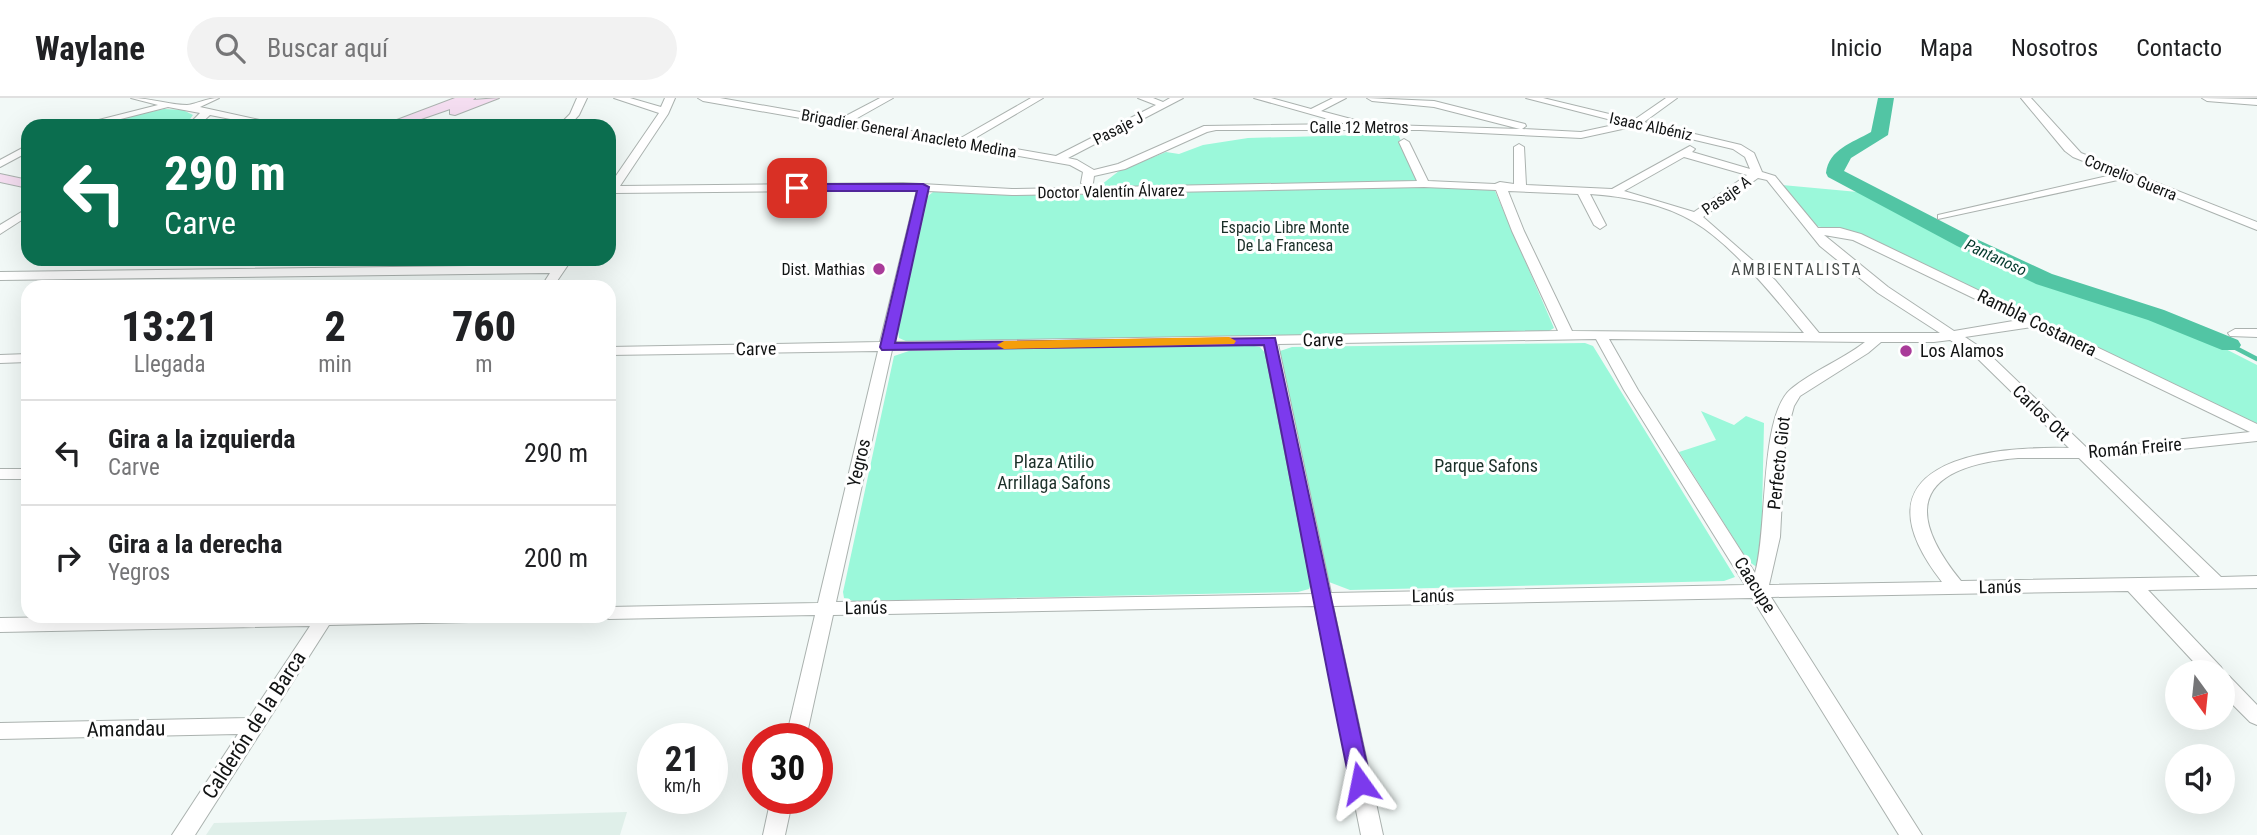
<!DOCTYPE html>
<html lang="es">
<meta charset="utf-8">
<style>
body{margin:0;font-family:"Roboto Condensed",sans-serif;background:#f2f2f2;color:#202124;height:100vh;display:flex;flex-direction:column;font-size:26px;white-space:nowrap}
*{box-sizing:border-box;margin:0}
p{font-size:23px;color:#757577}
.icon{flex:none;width:38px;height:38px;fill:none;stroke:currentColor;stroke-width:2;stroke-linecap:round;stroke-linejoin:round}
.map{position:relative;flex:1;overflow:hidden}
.side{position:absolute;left:21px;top:182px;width:595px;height:343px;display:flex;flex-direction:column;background:#fff;border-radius:21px;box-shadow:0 7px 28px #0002}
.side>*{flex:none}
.guide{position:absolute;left:21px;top:21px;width:595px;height:147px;border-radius:21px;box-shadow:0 7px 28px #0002;background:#0b6e4f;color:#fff;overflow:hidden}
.needle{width:46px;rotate:165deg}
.tools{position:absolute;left:2165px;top:562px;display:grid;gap:14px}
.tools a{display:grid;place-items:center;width:70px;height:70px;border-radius:50%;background:#fff;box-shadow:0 7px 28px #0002;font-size:35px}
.speed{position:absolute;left:637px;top:625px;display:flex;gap:14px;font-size:35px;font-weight:700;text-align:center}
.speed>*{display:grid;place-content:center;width:91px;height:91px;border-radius:50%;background:#fff;box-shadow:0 7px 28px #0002;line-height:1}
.speed small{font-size:18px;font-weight:400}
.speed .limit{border:10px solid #d22;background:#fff;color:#111}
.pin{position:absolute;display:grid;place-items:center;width:60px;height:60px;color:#fff;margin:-30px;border-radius:14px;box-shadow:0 4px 10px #0006}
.me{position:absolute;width:77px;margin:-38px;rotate:348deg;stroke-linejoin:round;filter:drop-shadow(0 0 5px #0008)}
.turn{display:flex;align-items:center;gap:24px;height:147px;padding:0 28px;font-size:32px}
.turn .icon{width:91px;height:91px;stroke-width:2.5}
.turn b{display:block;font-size:49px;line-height:60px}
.eta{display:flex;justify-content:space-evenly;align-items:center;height:119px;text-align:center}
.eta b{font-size:42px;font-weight:800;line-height:49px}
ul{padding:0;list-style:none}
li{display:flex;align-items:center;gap:21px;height:105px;padding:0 28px;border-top:2px solid #e0e0e0}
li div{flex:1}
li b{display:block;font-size:26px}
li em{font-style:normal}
header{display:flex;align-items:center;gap:42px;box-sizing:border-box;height:98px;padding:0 35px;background:#fff;border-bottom:2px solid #e0e0e0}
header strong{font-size:33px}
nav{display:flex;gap:38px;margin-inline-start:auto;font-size:24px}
.search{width:490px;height:63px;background:#f2f2f2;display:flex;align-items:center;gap:18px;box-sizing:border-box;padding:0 24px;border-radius:38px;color:#757577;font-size:26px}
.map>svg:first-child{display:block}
.built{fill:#dfefe9}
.green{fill:#9bf8da}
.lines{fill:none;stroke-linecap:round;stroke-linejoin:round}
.stream{stroke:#52c5a4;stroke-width:4.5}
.river{fill:#52c5a4;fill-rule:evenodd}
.street-casing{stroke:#abb2af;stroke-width:2}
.secondary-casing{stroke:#abb2af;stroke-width:2}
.street{fill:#fff;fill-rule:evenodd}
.secondary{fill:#f5def1;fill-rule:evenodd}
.route{fill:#7c3aed;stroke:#51269a;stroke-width:2}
.slow{fill:#f59e0b}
.poi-dot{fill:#a93b99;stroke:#fff;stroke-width:2.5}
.labels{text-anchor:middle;stroke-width:6;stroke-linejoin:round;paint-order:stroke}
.far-street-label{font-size:16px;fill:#111313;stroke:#fff}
.far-park-label{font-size:16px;fill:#1a2f28;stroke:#fff}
.far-water-label{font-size:16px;font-style:italic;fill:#01372a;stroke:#fff}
.far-poi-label{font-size:16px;fill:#111313;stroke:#fff;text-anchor:end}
.far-neighbourhood-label{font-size:16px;letter-spacing:2px;fill:#454a48;stroke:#fff}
.street-label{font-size:18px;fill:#111313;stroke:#fff}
.poi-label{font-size:18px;fill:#111313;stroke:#fff;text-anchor:start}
.park-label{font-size:18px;fill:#1a2f28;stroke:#fff}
.near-street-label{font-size:21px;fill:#111313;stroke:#fff}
</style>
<header>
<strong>Waylane</strong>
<div class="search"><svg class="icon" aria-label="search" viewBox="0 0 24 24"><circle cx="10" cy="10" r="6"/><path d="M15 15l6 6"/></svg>Buscar aquí</div>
<nav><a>Inicio</a><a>Mapa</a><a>Nosotros</a><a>Contacto</a></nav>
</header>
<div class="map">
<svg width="2257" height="737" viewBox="0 0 2257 737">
<rect width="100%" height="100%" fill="#f2f9f7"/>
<path class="built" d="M627,714L620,737H206L214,725Z"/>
<path class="green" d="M164,11L183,12L193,17L185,28H86Z
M1398,36L1421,89L1474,88L1495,93L1554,230L1549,233L908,244L899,240L898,232L928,98L933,94L1078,98L1097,90L1119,73L1166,54L1179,56L1203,47L1248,40Z
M1782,87L1858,94L2050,190L2154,220L2206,241L2257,267V327L1840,132L1815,128Z
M1585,245L1593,248L1735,479L1724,483L1350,492L1329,484L1325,474L1277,254L1292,249Z
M1248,247L1260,249L1266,256L1312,484L1309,491L1298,494L853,503L844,500L843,494L894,258L909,253Z
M1701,313L1734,327L1746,318L1764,325L1761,462L1758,470L1748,463L1679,354L1716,342Z"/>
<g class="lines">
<path class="stream" d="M2230,247L2257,261"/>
<path class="river" d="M1878,0H1894L1888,37L1851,60L1844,73L1972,139L2052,176L2164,212L2238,242L2241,247L2238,252H2222L2148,222L2036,186L1957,148L1828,79L1826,75C1829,51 1852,45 1871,34Z"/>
<g class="street-casing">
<path id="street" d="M131,0C150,0 171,7 187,7C197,6 206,0 219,0L200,9L287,28H266L210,17L198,28H187L200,15L168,9L93,28H75L158,7Z
M577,0H587L579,17L569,28H558L570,16Z
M614,0H630L661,9L665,0H675L668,16L620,88L903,85L1012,91L1417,83L1399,44L1404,41L1409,44L1428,83L1495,86L1500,84L1514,86V49L1519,46L1524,49L1526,87L1612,91L1690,48L1695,51L1692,54L1750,71L1745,59L1733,51L1636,28L1581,40L1420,32H1216L1207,34L1125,71L1094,78L1093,85L1087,88L1081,85L1083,74L1070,67L703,3L698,0H720L840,21L880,0H893L852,23L959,41L1031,0H1043L970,43L1056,58L1156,7L1138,0H1153L1163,4L1170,0H1183L1068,60L1077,62L1094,72L1118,66L1204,28L1346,26L1254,0H1271L1311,11L1333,0H1346L1321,13L1355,22V26L1520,31L1434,9L1372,3L1367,0L1434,3L1525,26L1526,28L1522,31L1581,34L1623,25L1526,0H1543L1634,22L1666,0H1677L1644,24L1741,47L1754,55L1762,74L1775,78L1818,130H1840L1861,136L2257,326V343L2097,360L2221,479L2257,478V490L2148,492L2221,569L2224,574L2222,576L2203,574L2128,493L1771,499L1922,737H1899L1752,500L1333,508L1383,737H1361L1315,508L833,517L806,640H786L815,517L609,521L602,518H609V509L818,505L878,253L609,257V249L880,244L917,92L615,95L609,99V88L659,15ZM1684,59L1747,77L1694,114L1624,93ZM1758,80L1767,82L1820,148L1878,195L1940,235H1819L1775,182L1703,119ZM1424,89L1496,92L1512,133L1558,233L894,244L928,93L1012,97ZM1508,93L1578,96L1594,127L1600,131L1606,127L1590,96C1623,98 1665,106 1694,124C1733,147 1775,200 1804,235L1572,233L1524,133ZM1824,137L1853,142L2019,222L1954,233L1888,189ZM2032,229L2250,334L2088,351L1986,253L1965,239ZM1596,241L1624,292L1745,487L1331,495L1278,246ZM1609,241L1865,244C1842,262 1814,272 1791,291C1759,318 1768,430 1755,475L1638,292ZM1950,242L1976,259L2069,350C1979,348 1850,366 1942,484L1769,487L1780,439L1785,341L1794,308L1800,298L1868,255L1881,244H1934ZM1264,246L1313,496L836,504L892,252ZM2018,360H2079L2200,479L1961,483C1899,407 1924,368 2018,360Z
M2021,0H2031L2081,55L2257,124V132L2127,80L1938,121V117L2116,76L2073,59L2065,53Z
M2202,0L2257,1V7L2207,3Z
M28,47V54L0,69V62Z
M28,110V118L0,136V127Z
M560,161H572L553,189H541L550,175L0,182V174L555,167Z
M2235,231H2257V239L2230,238L2228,235Z
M28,256V264L0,265V257Z
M0,371H28V381H0Z
M130,518H478L475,523L469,524L329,527L195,737H172L238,636L0,641V625L249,620L310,528L0,534V520Z
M2222,576L2229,578L2257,607V627L2250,624L2222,596Z
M771,700H793L785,737H763Z"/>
</g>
<g class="secondary-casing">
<path id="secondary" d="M455,0H475L473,2L499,0L455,17L450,16V11L401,28H381Z
M0,76L28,82V90L0,84Z"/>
</g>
<use href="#street" class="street"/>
<use href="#secondary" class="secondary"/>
</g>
<path class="route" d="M923,86L929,89L895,245L1275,240L1371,685L1368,691L1360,693L1353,691L1350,685C1319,539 1294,393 1264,247L882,252L880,249L917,93H797L791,90L797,86Z"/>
<path class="slow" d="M1229,239L1236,243L1234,246L1004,251L997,247L1004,243Z"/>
<g class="poi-dot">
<circle cx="879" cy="171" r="7"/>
<circle cx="1906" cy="253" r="7"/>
</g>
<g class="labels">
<g class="far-street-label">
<text transform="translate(1651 28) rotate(12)" y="6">Isaac Albéniz</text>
<text x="1359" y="35">Calle 12 Metros</text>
<text transform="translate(1118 30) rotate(-27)" y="6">Pasaje J</text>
<text transform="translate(909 35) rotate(10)" y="6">Brigadier General Anacleto Medina</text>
<text transform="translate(2131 79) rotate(22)" y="6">Cornelio Guerra</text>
<text transform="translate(1111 93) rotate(-1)" y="6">Doctor Valentín Álvarez</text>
<text transform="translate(1726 97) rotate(-35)" y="6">Pasaje A</text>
</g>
<g class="far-park-label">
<text x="1285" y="135">Espacio Libre Monte<tspan x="1285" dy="18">De La Francesa</tspan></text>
</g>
<g class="far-water-label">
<text transform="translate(1996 159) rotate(25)" y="6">Pantanoso</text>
</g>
<g class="far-poi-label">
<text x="865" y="177">Dist. Mathias</text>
</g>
<g class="far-neighbourhood-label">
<text x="1797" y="177">AMBIENTALISTA</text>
</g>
<g class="street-label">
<text transform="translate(2037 225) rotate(26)" y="6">Rambla Costanera</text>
<text transform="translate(1323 242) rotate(-1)" y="6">Carve</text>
<text transform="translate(756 251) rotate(-1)" y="6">Carve</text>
<text transform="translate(2041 315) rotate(44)" y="6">Carlos Ott</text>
<text transform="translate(2135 350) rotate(-5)" y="6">Román Freire</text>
<text transform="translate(859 365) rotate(-77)" y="6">Yegros</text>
<text transform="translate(1779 365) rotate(-84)" y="6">Perfecto Giot</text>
<text transform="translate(1755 487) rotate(58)" y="6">Caacupe</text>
<text transform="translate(2000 489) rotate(-1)" y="6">Lanús</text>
<text transform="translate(1433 498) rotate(-1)" y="6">Lanús</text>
<text transform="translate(866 510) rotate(-1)" y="6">Lanús</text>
</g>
<g class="poi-label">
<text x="1920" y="259">Los Alamos</text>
</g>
<g class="park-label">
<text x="1054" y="370">Plaza Atilio<tspan x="1054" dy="21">Arrillaga Safons</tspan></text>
<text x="1486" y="374">Parque Safons</text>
</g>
<g class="near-street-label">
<text transform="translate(254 627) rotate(-57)" y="7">Calderón de la Barca</text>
<text transform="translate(126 631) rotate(-1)" y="7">Amandau</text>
</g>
</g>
</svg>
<div class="tools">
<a><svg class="needle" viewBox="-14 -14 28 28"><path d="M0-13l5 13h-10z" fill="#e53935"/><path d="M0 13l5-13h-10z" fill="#757577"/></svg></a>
<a><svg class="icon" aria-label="sound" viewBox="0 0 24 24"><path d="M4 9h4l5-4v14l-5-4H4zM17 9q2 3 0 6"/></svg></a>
</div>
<div class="speed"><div>21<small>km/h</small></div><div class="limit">30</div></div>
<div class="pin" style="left:797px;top:90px;background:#d93025"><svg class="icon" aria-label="arrive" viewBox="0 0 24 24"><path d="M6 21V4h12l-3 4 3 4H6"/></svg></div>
<svg class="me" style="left:1360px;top:685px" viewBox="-20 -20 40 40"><path d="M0-17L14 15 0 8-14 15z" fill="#7c3aed" stroke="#fff" stroke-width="4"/></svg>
<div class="guide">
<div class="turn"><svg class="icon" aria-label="left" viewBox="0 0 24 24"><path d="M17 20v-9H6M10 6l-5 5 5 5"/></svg><div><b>290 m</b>Carve</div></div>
</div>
<section class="side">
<div class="eta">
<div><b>13:21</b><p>Llegada</p></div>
<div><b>2</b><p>min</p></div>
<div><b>760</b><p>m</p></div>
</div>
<ul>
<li><svg class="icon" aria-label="left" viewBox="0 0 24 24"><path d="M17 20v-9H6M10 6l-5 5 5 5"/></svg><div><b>Gira a la izquierda</b><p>Carve</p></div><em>290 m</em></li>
<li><svg class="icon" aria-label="right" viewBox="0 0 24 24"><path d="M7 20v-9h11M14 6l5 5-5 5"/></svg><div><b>Gira a la derecha</b><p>Yegros</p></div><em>200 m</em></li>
</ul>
</section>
</div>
